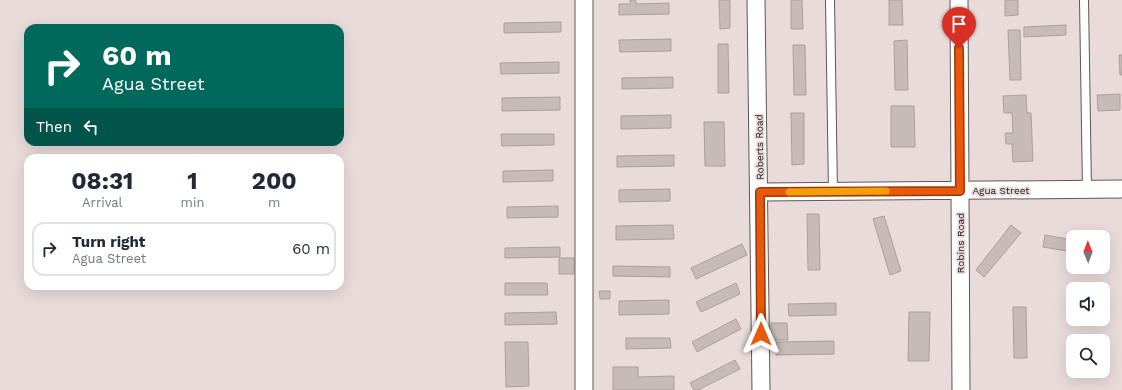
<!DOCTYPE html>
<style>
body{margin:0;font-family:"Work Sans",sans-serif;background:#f2f2f3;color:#1f2937;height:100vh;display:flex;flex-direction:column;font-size:15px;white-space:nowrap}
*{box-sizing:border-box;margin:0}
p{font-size:13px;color:#747a83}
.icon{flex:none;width:22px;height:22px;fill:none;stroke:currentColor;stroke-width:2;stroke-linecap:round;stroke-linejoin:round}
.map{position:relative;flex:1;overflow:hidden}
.details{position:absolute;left:24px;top:154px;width:320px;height:136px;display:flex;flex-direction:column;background:#fff;border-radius:12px;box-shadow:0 4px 16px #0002}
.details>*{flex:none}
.banner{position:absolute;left:24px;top:24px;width:320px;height:122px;border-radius:12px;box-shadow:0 4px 16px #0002;background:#00695c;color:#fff;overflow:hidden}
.needle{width:26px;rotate:359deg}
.buttons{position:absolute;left:1066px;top:230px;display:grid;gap:8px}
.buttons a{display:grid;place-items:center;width:44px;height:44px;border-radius:8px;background:#fff;box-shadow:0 4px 16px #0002;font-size:20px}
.pin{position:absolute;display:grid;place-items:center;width:34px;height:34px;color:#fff;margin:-41px -17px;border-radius:50% 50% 50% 0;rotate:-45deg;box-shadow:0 0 4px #0007}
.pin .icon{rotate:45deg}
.me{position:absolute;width:44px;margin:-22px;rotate:0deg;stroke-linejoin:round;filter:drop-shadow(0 0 3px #0008)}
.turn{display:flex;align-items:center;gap:14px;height:84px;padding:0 12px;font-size:18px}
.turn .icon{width:52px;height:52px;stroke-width:2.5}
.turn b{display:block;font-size:28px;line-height:34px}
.then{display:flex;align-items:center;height:38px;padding:0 12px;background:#0003;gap:8px;font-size:15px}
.eta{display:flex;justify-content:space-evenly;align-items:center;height:68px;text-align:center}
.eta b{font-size:24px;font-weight:700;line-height:28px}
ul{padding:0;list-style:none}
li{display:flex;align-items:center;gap:12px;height:54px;margin:0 8px 6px;padding:0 4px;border:2px solid #e0e1e3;border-radius:12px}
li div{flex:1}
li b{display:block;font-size:15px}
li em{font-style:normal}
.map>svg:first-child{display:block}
.building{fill:#c7bbb9;stroke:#ab9f9d}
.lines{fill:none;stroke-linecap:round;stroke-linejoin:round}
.lane-casing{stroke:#625755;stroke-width:10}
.street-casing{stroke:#625755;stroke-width:19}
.lane{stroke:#fff;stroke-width:8}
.street{stroke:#fff;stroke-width:17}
.route-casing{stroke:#983908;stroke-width:10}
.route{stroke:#ea580c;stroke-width:7}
.slow{stroke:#f59e0b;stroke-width:7}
.labels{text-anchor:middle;stroke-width:3.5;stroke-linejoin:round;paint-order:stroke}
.street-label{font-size:10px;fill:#1d1818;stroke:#e8dbd9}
</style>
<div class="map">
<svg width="1122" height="390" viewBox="0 0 1122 390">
<rect width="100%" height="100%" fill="#e8dbd9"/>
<path class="building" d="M630,0H636V4L669,3V14L619,15V4H630Z
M719,0H730V28L720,29Z
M791,0H802L803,29H791Z
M889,0H902L903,25H889Z
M1005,0H1018V15L1005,16Z
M561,22V32L504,33V23Z
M1066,25V35L1024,37V27Z
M1008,30H1020L1021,80H1010Z
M671,39V51L620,52L619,40Z
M907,40L908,90H895L894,41Z
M718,44H728L729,93H718Z
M793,45H805L806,95H794Z
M1119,55H1122V75H1120Z
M559,62V73L501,74L500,63Z
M673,77V88L622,89V78Z
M1120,94V110L1098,111L1097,95Z
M1026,95L1027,113H1031L1033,161L1013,162L1012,144H1006L1005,133H1013L1012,113H1004L1003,96Z
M560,97V110L502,111V98Z
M891,106H914L915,147H891Z
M791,113H804V164L792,165Z
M671,115V128L621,129V116Z
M704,122H724L725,166H705Z
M501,134H554V145L502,146Z
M674,155V166L617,167V156Z
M553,170V181L503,182V171Z
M670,189V201L619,202V190Z
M558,206V217L507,218V207Z
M807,214H819L820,270H808Z
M884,216L901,271L890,275L873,219Z
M673,225L674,239L616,240V226Z
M1011,225L1021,233L984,277L976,270Z
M1045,235L1073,240V252L1043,247Z
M742,244L747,255L696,279L691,268Z
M560,247V257L505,258V248Z
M559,258H574V274H559Z
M613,266L670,267V277L613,276Z
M505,283H547L548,295H505Z
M736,283L740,294L701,312L696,302Z
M599,291H610V299H600Z
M669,300V314L619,315V301Z
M836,303V315L789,316L788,304Z
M1013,307H1026L1027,358H1014Z
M556,312L557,324L505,325V313Z
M909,312H930L929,361H908Z
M736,319L741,329L697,352L692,342Z
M771,323H787L788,340H771Z
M626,338H670L671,348L626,349Z
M834,341V354L776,355V342Z
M505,342H528L529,386L506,387Z
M735,360L740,369L698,390H694L690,383Z
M613,367H638V377L674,376V390H613Z"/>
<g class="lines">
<g class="lane-casing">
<path id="lane" d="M830,0L833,192
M1084,0L1087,190"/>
</g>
<g class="street-casing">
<path id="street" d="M584,0V390
M756,0L761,390
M959,0L961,390
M760,192L1122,189"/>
</g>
<use href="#lane" class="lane"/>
<use href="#street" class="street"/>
</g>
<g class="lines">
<g class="route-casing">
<path id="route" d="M761,334L760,192L960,191L959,48"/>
</g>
<use href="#route" class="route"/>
<path class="slow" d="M789,192L886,191"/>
</g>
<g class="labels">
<g class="street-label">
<text transform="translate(759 147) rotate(-91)" y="4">Roberts Road</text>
<text x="1001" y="194">Agua Street</text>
<text transform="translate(960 243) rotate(-90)" y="4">Robins Road</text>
</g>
</g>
</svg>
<div class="buttons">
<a><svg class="needle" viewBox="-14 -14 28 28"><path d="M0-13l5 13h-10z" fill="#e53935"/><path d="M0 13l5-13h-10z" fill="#747a83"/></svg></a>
<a><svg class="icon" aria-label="sound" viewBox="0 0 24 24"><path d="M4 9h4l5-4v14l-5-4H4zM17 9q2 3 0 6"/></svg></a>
<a><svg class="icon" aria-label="search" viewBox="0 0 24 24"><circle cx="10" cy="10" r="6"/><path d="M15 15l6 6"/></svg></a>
</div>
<div class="pin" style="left:959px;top:48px;background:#d93025"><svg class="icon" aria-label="arrive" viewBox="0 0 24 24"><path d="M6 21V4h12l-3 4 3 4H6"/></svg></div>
<svg class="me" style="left:761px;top:334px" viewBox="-20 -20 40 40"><path d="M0-17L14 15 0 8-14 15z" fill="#ea580c" stroke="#fff" stroke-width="4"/></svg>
<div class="banner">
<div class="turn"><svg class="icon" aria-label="right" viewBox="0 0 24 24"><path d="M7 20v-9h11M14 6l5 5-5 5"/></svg><div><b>60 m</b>Agua Street</div></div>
<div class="then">Then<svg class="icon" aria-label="left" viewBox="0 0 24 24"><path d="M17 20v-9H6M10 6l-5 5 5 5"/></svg></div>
</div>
<section class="details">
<div class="eta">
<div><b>08:31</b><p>Arrival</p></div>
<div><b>1</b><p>min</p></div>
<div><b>200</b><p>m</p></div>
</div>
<ul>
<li><svg class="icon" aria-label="right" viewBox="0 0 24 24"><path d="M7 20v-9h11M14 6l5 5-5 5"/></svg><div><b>Turn right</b><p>Agua Street</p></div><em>60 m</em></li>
</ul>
</section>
</div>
